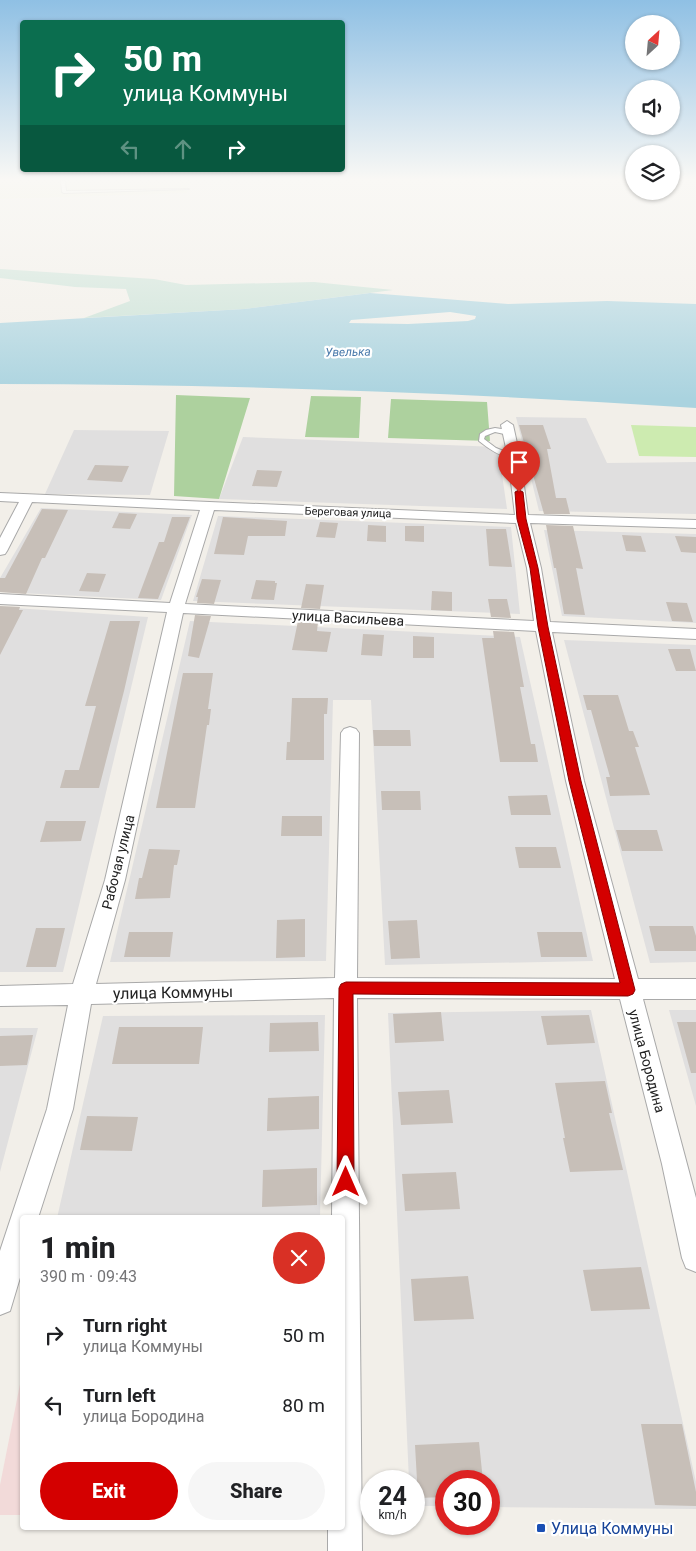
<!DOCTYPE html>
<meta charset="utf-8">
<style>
body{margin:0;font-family:Roboto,sans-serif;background:#f6f6f6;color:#202124;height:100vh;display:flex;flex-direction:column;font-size:19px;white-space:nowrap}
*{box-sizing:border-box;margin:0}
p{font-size:16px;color:#757577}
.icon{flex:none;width:28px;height:28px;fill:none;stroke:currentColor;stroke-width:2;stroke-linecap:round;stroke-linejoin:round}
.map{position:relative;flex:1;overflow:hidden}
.drawer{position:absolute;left:20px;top:1215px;width:325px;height:315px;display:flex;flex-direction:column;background:#fff;border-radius:5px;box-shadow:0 1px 4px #0004}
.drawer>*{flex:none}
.top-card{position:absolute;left:20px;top:20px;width:325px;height:152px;border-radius:5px;box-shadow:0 1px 4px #0004;background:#0b6e4f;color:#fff;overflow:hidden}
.needle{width:32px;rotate:26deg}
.tools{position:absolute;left:625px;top:15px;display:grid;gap:10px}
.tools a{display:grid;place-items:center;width:55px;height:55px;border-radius:50%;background:#fff;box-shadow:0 1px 4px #0004;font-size:25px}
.speed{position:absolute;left:360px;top:1470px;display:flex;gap:10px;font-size:25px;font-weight:700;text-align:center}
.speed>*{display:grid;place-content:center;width:65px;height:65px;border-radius:50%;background:#fff;box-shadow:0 1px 4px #0004;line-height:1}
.speed small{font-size:12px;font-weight:400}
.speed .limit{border:8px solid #d22;background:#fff;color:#111}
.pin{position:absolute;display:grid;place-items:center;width:42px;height:42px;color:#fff;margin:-51px -21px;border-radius:50% 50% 50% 0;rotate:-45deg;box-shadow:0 0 5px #0007}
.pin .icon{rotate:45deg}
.me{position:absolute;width:55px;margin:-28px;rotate:0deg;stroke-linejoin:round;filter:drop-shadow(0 0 4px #0008)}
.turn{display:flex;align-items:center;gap:18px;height:105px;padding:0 20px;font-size:22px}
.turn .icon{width:65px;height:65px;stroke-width:2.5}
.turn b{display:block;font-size:35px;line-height:42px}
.lanes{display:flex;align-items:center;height:48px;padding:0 20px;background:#0003;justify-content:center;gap:25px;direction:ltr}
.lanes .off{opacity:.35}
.round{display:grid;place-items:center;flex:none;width:52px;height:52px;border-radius:26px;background:#f6f6f6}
.overview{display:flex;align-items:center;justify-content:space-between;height:85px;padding:0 20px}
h1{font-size:30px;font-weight:800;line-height:38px}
.action{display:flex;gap:10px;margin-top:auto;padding:10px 20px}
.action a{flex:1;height:58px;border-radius:30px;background:#d40000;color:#fff;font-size:20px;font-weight:800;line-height:58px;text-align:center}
.action a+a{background:#f6f6f6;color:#202124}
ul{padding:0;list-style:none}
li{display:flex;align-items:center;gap:15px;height:70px;padding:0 20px}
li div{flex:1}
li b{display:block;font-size:19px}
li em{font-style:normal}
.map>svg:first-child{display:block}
.residential{fill:#e0dfdf}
.commercial{fill:#f2dad9}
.farmland{fill:#eef0d5}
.grass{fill:#cdebb0}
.forest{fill:#add19e}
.wetland{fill:#c6e0d4}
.water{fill:#aad3df;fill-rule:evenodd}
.building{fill:#c7bfb8}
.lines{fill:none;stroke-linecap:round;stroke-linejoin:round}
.service-casing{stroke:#a9a9a9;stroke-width:2}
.minor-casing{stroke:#a9a9a9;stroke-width:2}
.service{fill:#fff;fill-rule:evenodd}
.minor{fill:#fff;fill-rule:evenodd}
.route{fill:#d40000;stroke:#8a0000}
.transit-dot{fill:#1a4fb4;stroke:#fff;stroke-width:2}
.labels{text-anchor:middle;stroke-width:4.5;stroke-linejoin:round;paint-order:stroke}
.far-street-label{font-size:11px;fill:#222;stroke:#fff}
.far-water-label{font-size:12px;font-style:italic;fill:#4a7aab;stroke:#fff}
.street-label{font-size:14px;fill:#222;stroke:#fff}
.near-street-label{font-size:16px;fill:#222;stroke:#fff}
.near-transit-label{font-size:16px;fill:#164399;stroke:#fff;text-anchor:start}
</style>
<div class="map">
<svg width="696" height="1551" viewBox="0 0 696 1551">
<rect width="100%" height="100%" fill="#f2efe9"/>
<path class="residential" d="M516,417L586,418L607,463L696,462V514L539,511Z
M74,430L169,431L150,495L45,494Z
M243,437L498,447L507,509L219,499Z
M41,508L192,515L161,600L0,592V578Z
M218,516L511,527L520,614L193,601Z
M544,530L696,534V623L562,616Z
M0,607L148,617L63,972H0Z
M190,621L520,637L593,961L385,965L371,700H333L326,961L110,962Z
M564,640L696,645V962L650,963Z
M591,1010L696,1482V1509L489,1507V1481H446V1506H414V1481H409L388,1013Z
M669,1010H696V1106Z
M325,1015L320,1217L57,1218L103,1016Z
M0,1028H38L0,1172Z"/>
<path class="commercial" d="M22,1374V1515H0V1485Z"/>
<path class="farmland" d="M0,181H188L187,193L0,199Z"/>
<path class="grass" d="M631,425L696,427V457L639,456Z"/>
<path class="forest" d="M176,395L250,398L219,499L174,496Z
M311,396L361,397L359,438L305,437Z
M391,399L487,402L490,441L388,438Z"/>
<path class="wetland" d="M0,269L154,279L186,285L314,282L393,290L244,309L84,318L130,301L126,289L75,287L0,278Z"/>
<path class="water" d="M370,293L508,304L607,301L696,304V408C464,393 232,384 0,384V323L244,309ZM450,312L476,316L475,319L468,321L408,324L349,323L351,320Z"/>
<path class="building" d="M519,425H543L551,449H547L556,498H566L570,514H544Z
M95,465L129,466L122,482L87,480Z
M257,470L282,471L277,487L252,486Z
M42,509L68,510L45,558H42L26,594L0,592V578H5Z
M119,513L137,514L130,529L112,528Z
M172,517H190L158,599L138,598L159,542H164Z
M223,517L287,521L285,536H248L244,555L214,554Z
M320,522L338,523L335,538L316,537Z
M368,525L386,526V542L367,541Z
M546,525L573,526L583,569L576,568L585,615L564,614L556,568H554Z
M405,526H424V542L405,541Z
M486,529H506L512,567L489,566Z
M622,535L641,536L646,552L626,551Z
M675,536L696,537V553L681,552Z
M87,573L106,574L99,592L79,591Z
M202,579L221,580L214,604L197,603L198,597H196Z
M256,580L275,581V583H277L274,600L251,599Z
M306,584L324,585L320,609L301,608Z
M432,591L452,592V611L431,610Z
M488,599H507L511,618L491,617Z
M666,602L687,603L693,622L672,621Z
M0,606L20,607L19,610H23L0,655Z
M195,615L211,616L199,658L188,656Z
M110,621H140L124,691L99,788H60L65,770H79L96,706H85Z
M298,621L318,622L317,631L331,632L327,652L292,650Z
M493,631L514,632L524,687H520L531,744H535L538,762H500L482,638H494Z
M363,634L384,635L382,656L361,655Z
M413,636L434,637V658H413Z
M668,649H690L696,671H676Z
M183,673H213L208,709H211L209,725H207L195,808H156Z
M583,695H618L629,731H633L639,747H635L650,795L610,796L606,777H610L591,710H587Z
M292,698H328L327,714H324V760H286L287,742H290Z
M373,730H410L411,746H374Z
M381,791H420L421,810H382Z
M547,795L551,815H511L508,796Z
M282,816H322V836H281Z
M46,821H86L81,841L40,842Z
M616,830H657L663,851H622Z
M515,847H556L561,868H519Z
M149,849L180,850L177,865H174L170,898L135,899L139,878H142Z
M305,919V957L276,958L277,920Z
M417,920L420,958L391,959L388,921Z
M649,926H693L696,936V951H655Z
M36,928H65L56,967H26Z
M129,932H173L170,957H124Z
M537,932H582L587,957H541Z
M441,1012L444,1041L395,1043L393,1014Z
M589,1015L595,1043L547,1045L541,1016Z
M318,1022L319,1051L269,1052L270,1023Z
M677,1022H696V1073H691Z
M119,1027H203L199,1064H112Z
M33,1035L27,1065L0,1066V1036Z
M605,1081L612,1113H609L623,1170L570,1172L563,1138H565L555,1083Z
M449,1090L453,1123L401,1125L398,1092Z
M319,1096V1129L267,1131L268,1098Z
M87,1116L138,1117L132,1151L80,1150Z
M317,1168V1205L262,1207L263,1170Z
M456,1172L460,1209L405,1211L402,1174Z
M641,1267L650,1309L591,1311L583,1270Z
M468,1276L474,1319L414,1321L411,1279Z
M641,1424H682L696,1492V1506L655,1505Z
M479,1442L483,1481H446V1497L418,1498L415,1445Z"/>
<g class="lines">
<g class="service-casing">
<path id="service" d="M61,181H65L66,191L189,189L64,193L62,192Z
M495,428L508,430L512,433L509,435L495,432L485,436L484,439L496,448L516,456V458C503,459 489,449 479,441L480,434L486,430Z"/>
</g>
<g class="minor-casing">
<path id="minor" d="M507,421L513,425L520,457L528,515L696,520V528L530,523L541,568L550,622L696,629V639L552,632L584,781L638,979H696V999H643L696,1198V1272L686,1268L682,1258L662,1164L620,999L357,998L362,1551H328V1528H342V1218H332L334,998L91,1004L73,1109L38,1218H22V1271L10,1311L0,1315V1251L47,1109L68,1005L0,1006V986L73,984L105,880L167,612L0,604V594L170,603L200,510L32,502L7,551L5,554L0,555V538L19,502L0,501V493L515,515L508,457L501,425ZM214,510L516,523L527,568L534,621L185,604ZM183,613L536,631L566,781L615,979L357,978L359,733L356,729L350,727L344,729L341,733L335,978L96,984L125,880Z"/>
</g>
<use href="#service" class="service"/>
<use href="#minor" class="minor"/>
</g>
<linearGradient id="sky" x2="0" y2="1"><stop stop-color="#8fc0e4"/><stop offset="0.45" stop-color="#f9f8f5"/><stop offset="1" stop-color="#f9f8f5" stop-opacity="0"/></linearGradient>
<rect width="696" height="399" fill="url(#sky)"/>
<path class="route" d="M519,490L523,492L526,519L538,568L548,627L581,781L635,990L633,994L628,996L353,994L354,1182L351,1188L346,1190L340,1188L337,1182L339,988L341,984L346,982L620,983L569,781L538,627L530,568L517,519L515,492Z"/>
<rect class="transit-dot" x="536" y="1523" width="10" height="10" rx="2.5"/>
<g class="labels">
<g class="far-street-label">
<text transform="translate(348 512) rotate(2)" y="4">Береговая улица</text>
</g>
<g class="far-water-label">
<text transform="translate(348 352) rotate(-1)" y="4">Увелька</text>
</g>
<g class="street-label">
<text transform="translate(348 618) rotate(3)" y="5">улица Васильева</text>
<text transform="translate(118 862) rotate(-76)" y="5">Рабочая улица</text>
<text transform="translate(647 1061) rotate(75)" y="5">улица Бородина</text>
</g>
<g class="near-street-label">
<text transform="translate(173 992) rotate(-1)" y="6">улица Коммуны</text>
</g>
<g class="near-transit-label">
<text x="551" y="1534">Улица Коммуны</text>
</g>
</g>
</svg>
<div class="tools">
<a><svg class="needle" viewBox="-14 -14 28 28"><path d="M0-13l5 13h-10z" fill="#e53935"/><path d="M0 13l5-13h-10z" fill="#757577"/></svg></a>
<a><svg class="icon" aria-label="sound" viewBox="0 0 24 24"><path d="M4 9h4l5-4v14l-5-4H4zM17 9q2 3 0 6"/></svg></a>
<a><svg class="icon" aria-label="layers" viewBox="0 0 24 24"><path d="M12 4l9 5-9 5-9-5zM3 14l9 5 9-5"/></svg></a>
</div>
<div class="speed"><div>24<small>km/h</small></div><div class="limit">30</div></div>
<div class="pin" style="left:519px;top:492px;background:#d93025"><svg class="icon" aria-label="arrive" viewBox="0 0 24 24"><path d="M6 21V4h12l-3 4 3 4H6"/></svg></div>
<svg class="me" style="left:346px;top:1182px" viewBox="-20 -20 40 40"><path d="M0-17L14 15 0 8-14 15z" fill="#d40000" stroke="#fff" stroke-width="4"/></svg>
<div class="top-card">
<div class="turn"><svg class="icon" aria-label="right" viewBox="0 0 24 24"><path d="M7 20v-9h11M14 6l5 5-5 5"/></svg><div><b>50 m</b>улица Коммуны</div></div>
<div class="lanes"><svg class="icon off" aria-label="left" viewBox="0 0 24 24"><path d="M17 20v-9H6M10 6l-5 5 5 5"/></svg><svg class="icon off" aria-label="ahead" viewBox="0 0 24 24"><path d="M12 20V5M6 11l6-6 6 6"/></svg><svg class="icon" aria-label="right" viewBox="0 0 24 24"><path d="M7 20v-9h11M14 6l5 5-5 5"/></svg></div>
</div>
<section class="drawer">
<div class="overview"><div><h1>1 min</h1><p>390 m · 09:43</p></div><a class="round" style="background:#d93025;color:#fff"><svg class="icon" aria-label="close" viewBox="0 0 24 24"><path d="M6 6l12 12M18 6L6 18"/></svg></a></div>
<ul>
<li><svg class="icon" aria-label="right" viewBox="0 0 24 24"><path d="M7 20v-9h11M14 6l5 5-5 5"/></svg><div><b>Turn right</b><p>улица Коммуны</p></div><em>50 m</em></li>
<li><svg class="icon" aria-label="left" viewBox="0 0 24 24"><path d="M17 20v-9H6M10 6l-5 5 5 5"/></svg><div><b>Turn left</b><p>улица Бородина</p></div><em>80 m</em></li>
</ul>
<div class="action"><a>Exit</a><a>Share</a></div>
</section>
</div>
